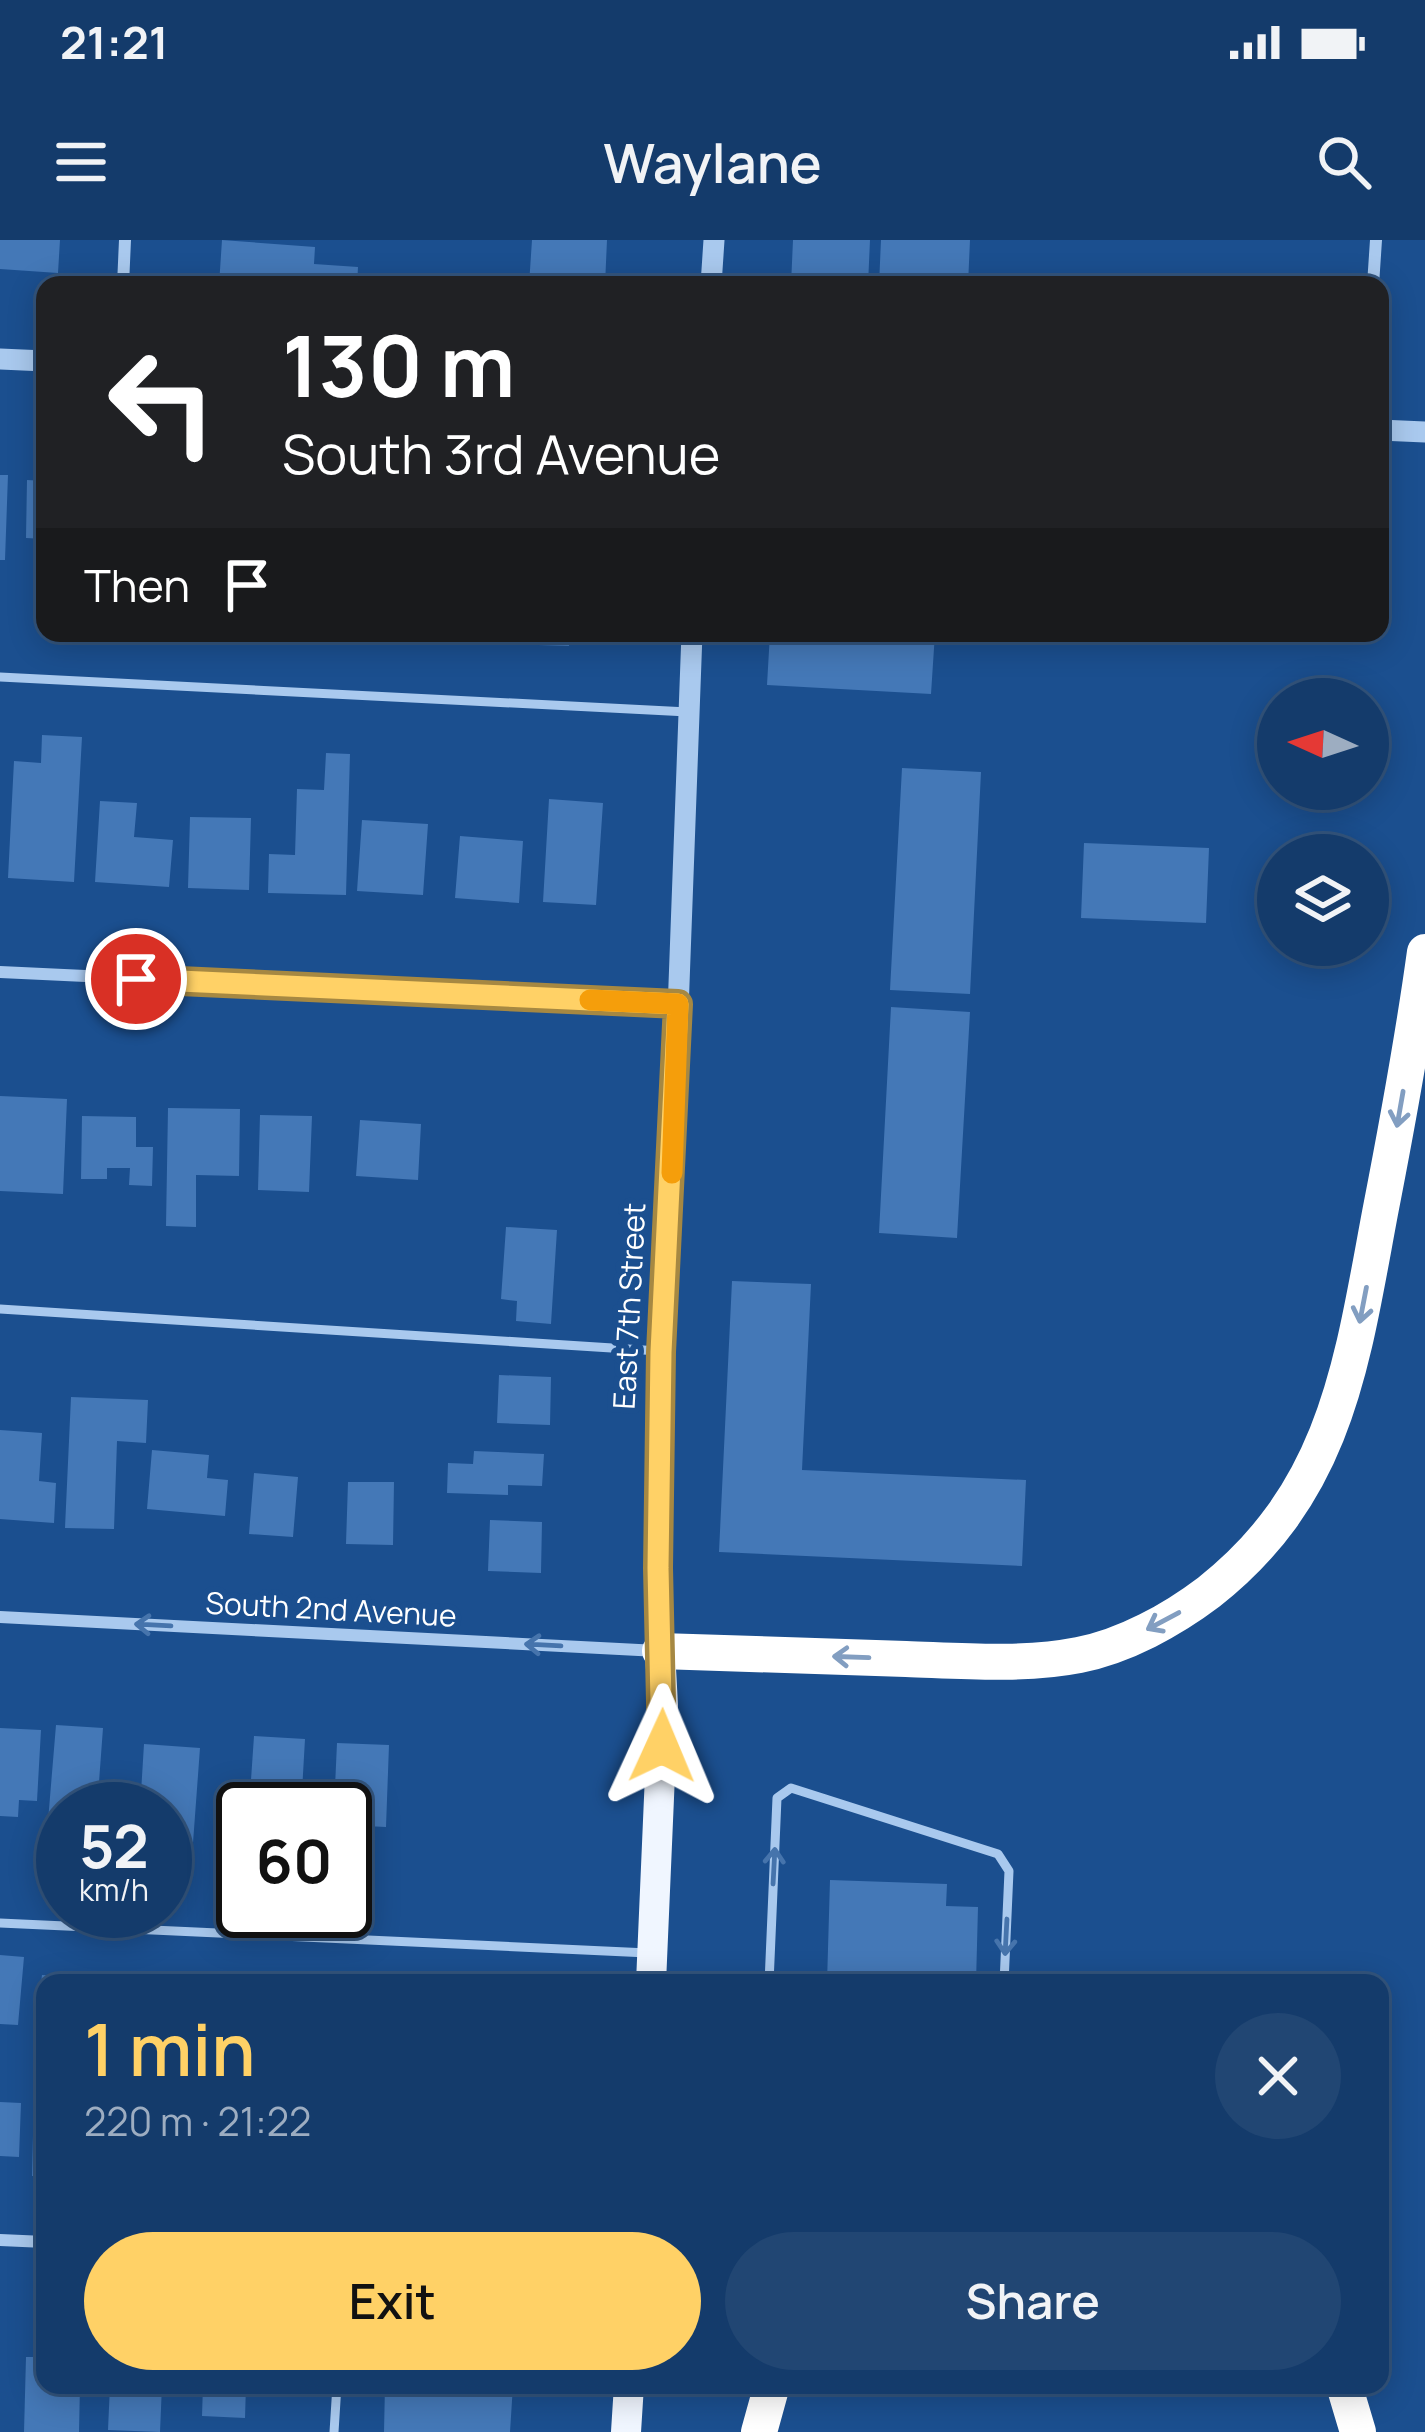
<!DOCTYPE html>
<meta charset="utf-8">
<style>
body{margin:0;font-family:Manrope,sans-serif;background:#214673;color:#f1f3f6;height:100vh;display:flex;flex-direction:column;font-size:45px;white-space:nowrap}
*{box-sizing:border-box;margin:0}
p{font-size:39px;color:#9dadc1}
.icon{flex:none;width:66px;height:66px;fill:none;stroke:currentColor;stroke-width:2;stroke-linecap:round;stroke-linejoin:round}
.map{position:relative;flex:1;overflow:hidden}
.drawer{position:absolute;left:36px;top:1734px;width:1353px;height:420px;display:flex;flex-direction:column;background:#143b6b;border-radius:24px;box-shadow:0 6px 30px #0003,0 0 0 3px #33557e}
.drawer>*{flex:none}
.guide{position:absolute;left:36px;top:36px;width:1353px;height:366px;border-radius:24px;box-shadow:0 6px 30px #0003,0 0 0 3px #33557e;background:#202124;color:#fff;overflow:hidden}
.needle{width:78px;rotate:273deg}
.tools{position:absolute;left:1257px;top:438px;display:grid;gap:24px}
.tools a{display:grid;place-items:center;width:132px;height:132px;border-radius:50%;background:#143b6b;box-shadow:0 6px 30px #0003,0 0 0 3px #33557e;font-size:60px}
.speed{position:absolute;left:36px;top:1542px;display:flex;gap:24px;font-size:60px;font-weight:700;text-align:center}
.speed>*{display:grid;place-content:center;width:156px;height:156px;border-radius:50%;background:#143b6b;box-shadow:0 6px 30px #0003,0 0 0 3px #33557e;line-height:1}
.speed small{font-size:30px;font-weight:400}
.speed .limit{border:6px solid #111;border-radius:18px;background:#fff;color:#111}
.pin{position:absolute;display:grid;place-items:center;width:102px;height:102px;color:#fff;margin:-51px;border:6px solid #fff;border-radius:50%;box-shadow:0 3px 12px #0007}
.me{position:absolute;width:132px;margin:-66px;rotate:1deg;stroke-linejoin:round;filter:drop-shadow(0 0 9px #0008)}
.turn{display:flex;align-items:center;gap:42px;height:252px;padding:0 48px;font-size:54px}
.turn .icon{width:156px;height:156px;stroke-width:2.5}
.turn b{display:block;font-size:84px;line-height:102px}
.then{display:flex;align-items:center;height:114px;padding:0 48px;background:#0003;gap:24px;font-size:45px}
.round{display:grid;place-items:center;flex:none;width:126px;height:126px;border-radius:63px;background:#214673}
.summary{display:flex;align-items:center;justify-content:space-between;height:204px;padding:0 48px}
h1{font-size:72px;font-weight:600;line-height:90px;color:#ffd166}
.action{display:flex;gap:24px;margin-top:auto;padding:24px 48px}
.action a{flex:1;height:138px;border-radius:72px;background:#ffd166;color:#111;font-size:48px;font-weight:600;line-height:138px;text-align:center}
.action a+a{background:#214673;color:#f1f3f6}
.status{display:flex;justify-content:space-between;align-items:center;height:84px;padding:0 60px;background:#143b6b;direction:ltr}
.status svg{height:33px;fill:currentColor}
header{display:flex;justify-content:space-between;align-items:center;height:156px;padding:0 48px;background:#143b6b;font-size:54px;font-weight:600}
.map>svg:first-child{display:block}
.building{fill:#4478b7}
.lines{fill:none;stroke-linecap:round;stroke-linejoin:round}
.service{stroke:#a9c9ee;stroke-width:9}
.minor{stroke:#a9c9ee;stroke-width:12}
.tertiary{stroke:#a9c9ee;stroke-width:21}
.primary{stroke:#f0f6ff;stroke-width:30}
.motorway{stroke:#fff;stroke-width:36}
.oneway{stroke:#829ec1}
.oneway2{stroke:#4674ac}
.route-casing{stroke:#a68842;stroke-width:30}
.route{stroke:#ffd166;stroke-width:21}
.slow{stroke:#f59e0b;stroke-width:21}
.labels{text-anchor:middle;stroke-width:12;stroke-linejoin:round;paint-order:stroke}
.street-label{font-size:30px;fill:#fff;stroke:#1b4f8f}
</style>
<div class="status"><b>21:21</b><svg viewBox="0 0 49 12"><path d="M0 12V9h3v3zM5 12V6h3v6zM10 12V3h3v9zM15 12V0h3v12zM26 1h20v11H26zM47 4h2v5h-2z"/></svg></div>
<header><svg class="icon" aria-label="menu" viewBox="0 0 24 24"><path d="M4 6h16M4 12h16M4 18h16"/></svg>Waylane<svg class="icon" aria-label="search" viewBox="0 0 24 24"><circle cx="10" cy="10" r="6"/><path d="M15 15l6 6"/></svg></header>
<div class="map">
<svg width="1425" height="2192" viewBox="0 0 1425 2192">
<rect width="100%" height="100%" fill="#1b4f8f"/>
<path class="building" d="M0,0H60L58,33L0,29Z
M222,0L315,7L314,24L358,27L357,45H219Z
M532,0H607L605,45H529Z
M793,0H870L868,45H791Z
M881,0H970L968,45H879Z
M0,235H8L5,320H0Z
M27,240L45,241V299L26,298Z
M505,393H570L569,406L504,404Z
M770,393H935L931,454L767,445Z
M42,495L82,497L74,642L8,638L14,521L41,523Z
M326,513L350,514L346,655L268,653L269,614L295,615L297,549L324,550Z
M902,528L981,532L970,754L890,750Z
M549,559L603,563L596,665L543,662Z
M100,561L137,563L134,597L173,600L169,647L95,642Z
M190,577L251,578L249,650L188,648Z
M362,580L428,584L423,655L357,651Z
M460,596L523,601L519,663L455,658Z
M1084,603L1209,608L1206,683L1081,678Z
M891,767L970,772L957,998L879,993Z
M0,856L67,859L63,954L0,951Z
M168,868L240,869L239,936L196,935V987L166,986Z
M260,875L312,876L309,952L258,950Z
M82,876L136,877V907H153L152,946L129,945L130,928H107V939H81Z
M360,880L421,884L418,940L356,936Z
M506,987L557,990L551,1084L516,1081L517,1061L501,1059Z
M732,1041L811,1044L802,1230L1026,1240L1022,1326L719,1312Z
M499,1135L551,1137L550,1185L497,1183Z
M71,1157L148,1160L146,1203L117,1201L114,1289L65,1288Z
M0,1190L42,1193L39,1241L56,1243L54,1283L0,1279Z
M152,1210L209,1215L207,1238L228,1240L225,1276L147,1269Z
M474,1211L544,1214L542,1246L508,1245V1255L447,1253L448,1223L473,1224Z
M254,1233L298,1237L293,1297L249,1294Z
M348,1242H394L393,1305L346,1304Z
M490,1280L542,1282L541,1333L488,1331Z
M56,1485L103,1488L97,1569H63V1618L45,1617Z
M0,1488L41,1490L37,1561L19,1560L18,1577L0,1576Z
M254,1496L305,1499L301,1569H249Z
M337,1503L389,1505L386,1587L345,1585V1569H334Z
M144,1504L200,1508L193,1603L165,1601V1569H140Z
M830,1640L947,1644L946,1666L978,1667L976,1743H827Z
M0,1715L24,1717L18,1785L0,1784Z
M42,1735L96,1737V1743H41Z
M41,1748L45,1749V1795H39Z
M34,1855H45V1936H32Z
M0,1862L21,1863L19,1917L0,1916Z
M26,2117H45V2145H80L79,2192H24Z
M110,2145H162L160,2192L108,2190Z
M203,2145H246L245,2178L202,2176Z
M385,2145H513L510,2192H384Z"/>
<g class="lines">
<path class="service" d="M0,437L688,472
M0,1069L659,1111
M0,1683L648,1713
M769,1743L777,1558L791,1548L998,1614L1009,1631L1004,1743
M334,2192L337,2145"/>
<path class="minor" d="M123,45L125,0
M1373,45L1376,0
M0,732L678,764
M0,1377L658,1411
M0,2000L45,2002"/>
<path class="tertiary" d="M711,45L714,0
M0,119L45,121
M1380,190L1425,192
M660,1411L661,1111L670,987L692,393"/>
<path class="primary" d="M651,1743L663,1465L660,1411
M626,2192L629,2145"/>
<path class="motorway" d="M660,1411C742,1414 824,1417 906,1419C963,1421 1023,1426 1079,1415C1125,1406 1172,1380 1209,1352C1337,1251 1352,1122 1380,973C1397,886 1413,799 1425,712
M1344,2145L1358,2192
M759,2192L772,2145"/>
</g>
<defs><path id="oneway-shaft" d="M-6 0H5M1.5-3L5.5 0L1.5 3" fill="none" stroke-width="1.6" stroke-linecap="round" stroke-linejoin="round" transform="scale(3)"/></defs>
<g class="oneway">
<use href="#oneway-shaft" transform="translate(1400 869) rotate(100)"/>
<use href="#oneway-shaft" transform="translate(1363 1065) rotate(101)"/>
<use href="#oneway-shaft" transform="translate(1163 1381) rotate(152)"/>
<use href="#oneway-shaft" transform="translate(851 1417) rotate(-178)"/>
</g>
<g class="oneway2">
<use href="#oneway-shaft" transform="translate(153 1385) rotate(-177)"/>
<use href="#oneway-shaft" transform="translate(543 1405) rotate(-177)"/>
<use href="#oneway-shaft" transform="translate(774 1626) rotate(-87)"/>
<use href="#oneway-shaft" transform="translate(1006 1697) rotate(93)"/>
</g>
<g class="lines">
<g class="route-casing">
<path id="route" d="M136,739L678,764L661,1112L658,1328L662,1506"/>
</g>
<use href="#route" class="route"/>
<path class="slow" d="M590,760L678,764L672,933"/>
</g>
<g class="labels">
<g class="street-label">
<text transform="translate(630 1066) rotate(-87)" y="10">East 7th Street</text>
<text transform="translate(331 1370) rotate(3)" y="10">South 2nd Avenue</text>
</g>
</g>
</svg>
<div class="tools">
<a><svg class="needle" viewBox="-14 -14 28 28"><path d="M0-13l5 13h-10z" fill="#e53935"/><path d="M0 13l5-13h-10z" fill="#9dadc1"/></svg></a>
<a><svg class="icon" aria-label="layers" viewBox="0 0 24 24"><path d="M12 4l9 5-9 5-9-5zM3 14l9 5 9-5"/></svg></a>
</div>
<div class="speed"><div>52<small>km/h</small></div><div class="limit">60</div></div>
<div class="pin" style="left:136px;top:739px;background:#d93025"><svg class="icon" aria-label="arrive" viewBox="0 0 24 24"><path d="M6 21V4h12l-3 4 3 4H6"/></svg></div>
<svg class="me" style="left:662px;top:1506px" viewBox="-20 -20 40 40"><path d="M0-17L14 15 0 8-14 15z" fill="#ffd166" stroke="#fff" stroke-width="4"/></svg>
<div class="guide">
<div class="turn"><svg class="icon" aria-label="left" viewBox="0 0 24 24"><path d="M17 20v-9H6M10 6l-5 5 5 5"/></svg><div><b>130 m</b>South 3rd Avenue</div></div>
<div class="then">Then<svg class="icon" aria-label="arrive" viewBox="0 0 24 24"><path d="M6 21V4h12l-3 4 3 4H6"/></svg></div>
</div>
<section class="drawer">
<div class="summary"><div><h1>1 min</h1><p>220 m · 21:22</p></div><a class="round"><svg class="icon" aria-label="close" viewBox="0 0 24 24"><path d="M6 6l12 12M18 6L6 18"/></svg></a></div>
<div class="action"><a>Exit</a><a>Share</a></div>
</section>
</div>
